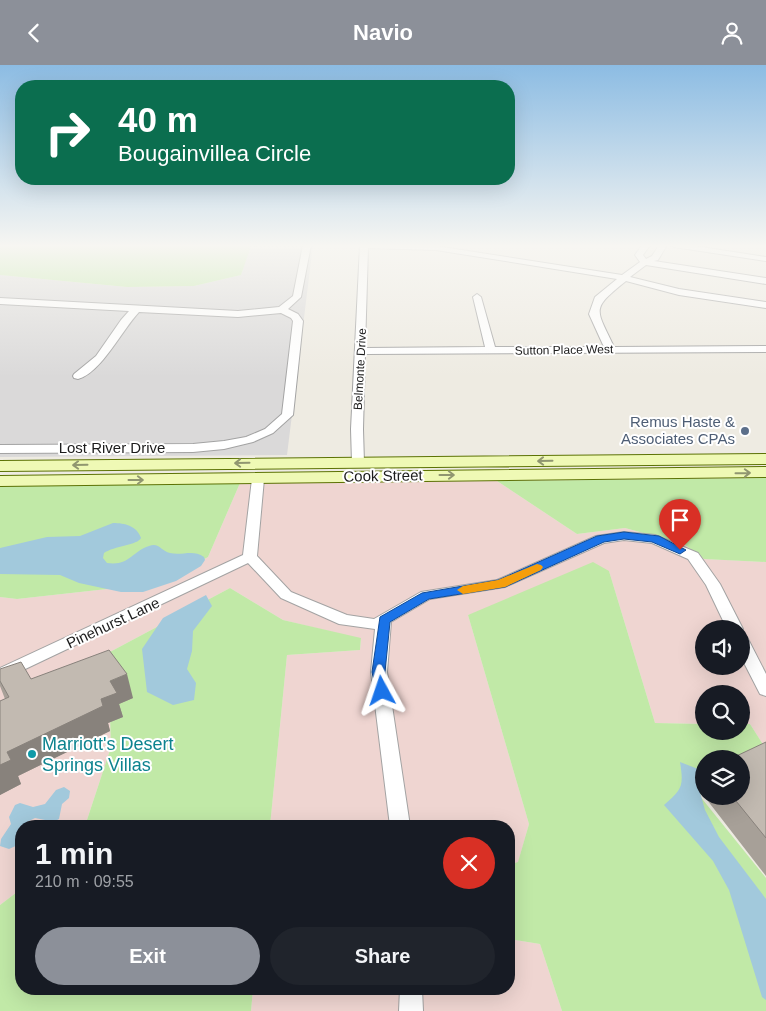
<!DOCTYPE html>
<meta charset="utf-8">
<style>
body{margin:0;font-family:Arial,sans-serif;background:#20242c;color:#f1f3f6;height:100vh;display:flex;flex-direction:column;font-size:19px;white-space:nowrap}
*{box-sizing:border-box;margin:0}
p{font-size:16px;color:#9ea1a6}
.icon{flex:none;width:28px;height:28px;fill:none;stroke:currentColor;stroke-width:2;stroke-linecap:round;stroke-linejoin:round}
.map{position:relative;flex:1;overflow:hidden}
.side{position:absolute;left:15px;top:755px;width:500px;height:175px;display:flex;flex-direction:column;background:#171b24;border-radius:20px;box-shadow:0 5px 20px #0002}
.side>*{flex:none}
.guide{position:absolute;left:15px;top:15px;width:500px;height:105px;border-radius:20px;box-shadow:0 5px 20px #0002;background:#0b6e4f;color:#fff;overflow:hidden}
.tools{position:absolute;left:695px;top:555px;display:grid;gap:10px}
.tools a{display:grid;place-items:center;width:55px;height:55px;border-radius:50%;background:#171b24;box-shadow:0 5px 20px #0002;font-size:25px}
.pin{position:absolute;display:grid;place-items:center;width:42px;height:42px;color:#fff;margin:-51px -21px;border-radius:50% 50% 50% 0;rotate:-45deg;box-shadow:0 0 5px #0007}
.pin .icon{rotate:45deg}
.me{position:absolute;width:55px;margin:-28px;rotate:355deg;stroke-linejoin:round;filter:drop-shadow(0 0 4px #0008)}
.turn{display:flex;align-items:center;gap:18px;height:105px;padding:0 20px;font-size:22px}
.turn .icon{width:65px;height:65px;stroke-width:2.5}
.turn b{display:block;font-size:35px;line-height:42px}
.round{display:grid;place-items:center;flex:none;width:52px;height:52px;border-radius:26px;background:#20242c}
.overview{display:flex;align-items:center;justify-content:space-between;height:85px;padding:0 20px}
h1{font-size:30px;font-weight:700;line-height:38px}
.cta{display:flex;gap:10px;margin-top:auto;padding:10px 20px}
.cta a{flex:1;height:58px;border-radius:30px;background:#8c9099;color:#fff;font-size:20px;font-weight:700;line-height:58px;text-align:center}
.cta a+a{background:#20242c;color:#f1f3f6}
header{display:flex;justify-content:space-between;align-items:center;height:65px;padding:0 20px;background:#8c9099;color:#fff;font-size:22px;font-weight:700}
.map>svg:first-child{display:block}
.residential{fill:#dad9d9}
.commercial{fill:#efd5d1;fill-rule:evenodd}
.grass{fill:#c1e9a7}
.water{fill:#a2c9dc}
.lines{fill:none;stroke-linecap:round;stroke-linejoin:round}
.street-casing{stroke:#a3a3a3;stroke-width:2}
.secondary-casing{stroke:#5c7205;stroke-width:2}
.street{fill:#fff;fill-rule:evenodd}
.secondary{fill:#eff9b5;fill-rule:evenodd}
.wall{fill:#a7a098}
.shaded-wall{fill:#88827c}
.building{fill:#c2bab1;stroke:#88827c}
.oneway{stroke:#909670}
.route{fill:#1a73e8;stroke:#114b97}
.slow{fill:#f59e0b}
.service-dot{fill:#5c6f8a;stroke:#fff;stroke-width:2}
.culture-dot{fill:#0f9aa8;stroke:#fff;stroke-width:2}
.labels{text-anchor:middle;stroke-width:4;stroke-linejoin:round;paint-order:stroke}
.far-street-label{font-size:12px;fill:#1c1c1c;stroke:#fff}
.service-label{font-size:15px;fill:#4e5e75;stroke:#fff;text-anchor:end}
.street-label{font-size:15px;fill:#1c1c1c;stroke:#fff}
.near-culture-label{font-size:18px;fill:#0d838f;stroke:#fff;text-anchor:start}
</style>
<header><svg class="icon" aria-label="back" viewBox="0 0 24 24"><path d="M15 5l-7 7 7 7"/></svg>Navio<svg class="icon" aria-label="person" viewBox="0 0 24 24"><circle cx="12" cy="8" r="4"/><path d="M4 21q1-7 8-7t8 7"/></svg></header>
<div class="map">
<svg width="766" height="946" viewBox="0 0 766 946">
<rect width="100%" height="100%" fill="#eeebe2"/>
<path class="residential" d="M250,180H313L287,390L0,392V210L127,222L194,221L241,210Z"/>
<path class="commercial" d="M497,416L577,469L625,463L684,479L705,494L766,497V684L750,659H741V629H704V659L655,658L609,506L468,550L529,759L518,798L509,800V761H270L287,590L360,585L361,574L283,555L230,523L108,588L111,682L85,761H21V824L0,840V532L17,534L161,518L208,492L240,418ZM704,564H741V601H704Z
M509,874L540,879L562,946H251L253,924H509Z"/>
<path class="grass" d="M0,180H250V184L241,210L194,221L127,222L0,210Z
M766,413V497L704,494L684,479L625,463L577,469L497,416Z
M240,418L208,492L161,518L17,534L0,532V421Z
M593,497L609,506L655,658L704,659V666H741V659H750L766,684L741,694H704V728L699,730L766,813V946H562L540,879L509,874V800L518,797L529,759L468,550Z
M230,523L283,555L361,573L360,585L287,590L270,761H85L111,682L108,588Z
M21,824V924H253L251,946H0V840Z"/>
<path class="water" d="M113,458C125,458 137,461 141,473C138,480 114,481 104,488L103,493L107,498C130,501 131,487 149,481C159,477 161,486 170,488C182,491 193,484 204,492L205,495L201,501L176,516L143,527H121L79,518L60,510L0,509V483L47,472L80,471Z
M206,530L212,541L193,566L192,586L187,604L196,618L194,635L173,640L147,627L142,584L163,553Z
M680,697L698,704V720L705,745L719,772L766,834V935L762,932L729,825L713,796L664,740C682,724 684,722 680,697Z
M64,722L70,726L69,733L62,739L59,754L48,760L45,755L35,753L27,757L25,761H21L20,779L9,784L0,781L1,774L11,759L9,752L15,740L20,738L33,742L45,739L56,725Z"/>
<g class="lines">
<g class="street-casing">
<path id="street" d="M303,180H311L301,232L288,244L298,249L303,256L293,350L273,368L253,377L224,384L193,387L0,388V380L193,379L224,376L246,372L265,364L282,349L293,256L291,253L281,248L238,252L139,247C122,265 101,308 78,314L74,313L73,311L74,309L96,291L121,255L129,246L0,239V233L238,246L279,242L293,231Z
M360,180L436,181L622,210L640,197L635,190L642,180H650L643,190L646,194L652,191L659,180H667L658,195L654,196L766,213V219L646,200L630,212L679,224L766,237V243L679,230L626,216C590,245 596,243 614,282L766,281V287L365,289L363,364L364,398L358,402L354,401L352,398L351,364ZM368,183L436,185L617,214L595,232L589,249L604,282H495L481,232L477,229L473,232L485,282L365,283Z
M670,180H688L766,192V196L674,182Z
M258,410L264,414L257,491L291,527L347,550L374,554L421,527L497,515L596,471L624,467L655,470L698,488L720,519L743,564L741,567V564H727L706,520L688,494L652,478L624,475L604,478L505,522L430,534L391,557L387,607L410,761H390L371,607L375,564L339,559L281,533L248,498L0,616V603L243,490L252,414Z
M741,571L747,572L766,609V631L760,629L741,592Z
M400,924H422L423,946H399Z"/>
</g>
<g class="secondary-casing">
<path id="secondary" d="M766,389V399L0,406V396Z
M766,402V412L0,421V411Z"/>
</g>
<use href="#street" class="street"/>
<use href="#secondary" class="secondary"/>
</g>
<path class="wall" d="M0,604L31,614L133,633L119,639L123,652L108,658L110,666L18,711L21,719L0,730V636L5,634L0,621Z
M766,677V811L704,731H741Z
M704,721V731L702,728Z"/>
<path class="shaded-wall" d="M127,609L133,633L119,639L123,652L108,658L110,666L18,711L21,719L0,730V700L7,687L101,634L110,616Z"/>
<path class="building" d="M109,585L127,609L110,616L117,628L101,634L103,641L7,687L11,695L0,700V636L9,632L0,616V604L21,597L31,614Z
M766,677V773L732,731H741V694H730Z"/>
<defs><path id="oneway-shaft" d="M-6 0H5M1.5-3L5.5 0L1.5 3" fill="none" stroke-width="1.6" stroke-linecap="round" stroke-linejoin="round" transform="scale(1.25)"/></defs>
<g class="oneway">
<use href="#oneway-shaft" transform="translate(545 396) rotate(179)"/>
<use href="#oneway-shaft" transform="translate(242 398) rotate(179)"/>
<use href="#oneway-shaft" transform="translate(80 400) rotate(179)"/>
<use href="#oneway-shaft" transform="translate(743 408) rotate(-1)"/>
<use href="#oneway-shaft" transform="translate(447 410)"/>
<use href="#oneway-shaft" transform="translate(136 415)"/>
</g>
<linearGradient id="sky" x2="0" y2="1"><stop stop-color="#8cbce3"/><stop offset="0.58" stop-color="#f7f6f2"/><stop offset="1" stop-color="#f7f6f2" stop-opacity="0"/></linearGradient>
<rect width="766" height="312" fill="url(#sky)"/>
<path class="route" d="M624,467L659,471L686,485L680,489L652,477L624,474L604,477L505,522L429,534L390,557L385,607L388,626L386,630L382,631L377,630L372,607L380,552L422,528L498,515L597,471Z"/>
<path class="slow" d="M537,499L541,500L543,502L541,505L505,522L463,529L457,525L463,521L498,515Z"/>
<circle class="service-dot" cx="745" cy="366" r="5"/>
<circle class="culture-dot" cx="32" cy="689" r="5"/>
<g class="labels">
<g class="far-street-label">
<text transform="translate(564 285) rotate(-1)" y="4">Sutton Place West</text>
<text transform="translate(360 304) rotate(-87)" y="4">Belmonte Drive</text>
</g>
<g class="service-label">
<text x="735" y="362">Remus Haste &amp;<tspan x="735" dy="17">Associates CPAs</tspan></text>
</g>
<g class="street-label">
<text x="112" y="388">Lost River Drive</text>
<text transform="translate(383 411) rotate(-1)" y="5">Cook Street</text>
<text transform="translate(113 558) rotate(-25)" y="5">Pinehurst Lane</text>
</g>
<g class="near-culture-label">
<text x="42" y="685">Marriott's Desert<tspan x="42" dy="21">Springs Villas</tspan></text>
</g>
</g>
</svg>
<div class="tools">
<a><svg class="icon" aria-label="sound" viewBox="0 0 24 24"><path d="M4 9h4l5-4v14l-5-4H4zM17 9q2 3 0 6"/></svg></a>
<a><svg class="icon" aria-label="search" viewBox="0 0 24 24"><circle cx="10" cy="10" r="6"/><path d="M15 15l6 6"/></svg></a>
<a><svg class="icon" aria-label="layers" viewBox="0 0 24 24"><path d="M12 4l9 5-9 5-9-5zM3 14l9 5 9-5"/></svg></a>
</div>
<div class="pin" style="left:680px;top:485px;background:#d93025"><svg class="icon" aria-label="arrive" viewBox="0 0 24 24"><path d="M6 21V4h12l-3 4 3 4H6"/></svg></div>
<svg class="me" style="left:382px;top:626px" viewBox="-20 -20 40 40"><path d="M0-17L14 15 0 8-14 15z" fill="#1a73e8" stroke="#fff" stroke-width="4"/></svg>
<div class="guide">
<div class="turn"><svg class="icon" aria-label="right" viewBox="0 0 24 24"><path d="M7 20v-9h11M14 6l5 5-5 5"/></svg><div><b>40 m</b>Bougainvillea Circle</div></div>
</div>
<section class="side">
<div class="overview"><div><h1>1 min</h1><p>210 m · 09:55</p></div><a class="round" style="background:#d93025;color:#fff"><svg class="icon" aria-label="close" viewBox="0 0 24 24"><path d="M6 6l12 12M18 6L6 18"/></svg></a></div>
<div class="cta"><a>Exit</a><a>Share</a></div>
</section>
</div>
